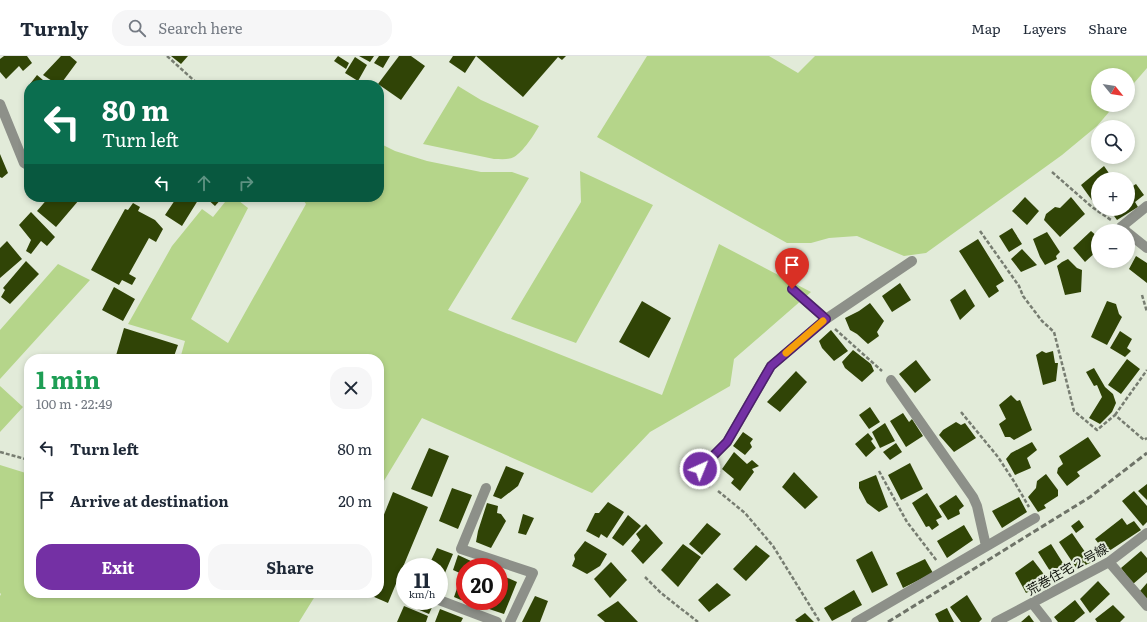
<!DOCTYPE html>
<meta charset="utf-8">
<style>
body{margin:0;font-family:Literata,"Noto Sans JP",serif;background:#f6f6f7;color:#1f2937;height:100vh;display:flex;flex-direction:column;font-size:15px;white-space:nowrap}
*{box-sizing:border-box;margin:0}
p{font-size:13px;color:#747a83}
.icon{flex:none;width:22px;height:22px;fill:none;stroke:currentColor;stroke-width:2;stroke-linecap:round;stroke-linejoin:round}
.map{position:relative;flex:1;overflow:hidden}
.sheet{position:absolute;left:24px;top:298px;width:360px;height:244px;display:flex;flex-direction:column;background:#fff;border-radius:16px;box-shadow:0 2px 6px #0003}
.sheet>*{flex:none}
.top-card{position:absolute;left:24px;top:24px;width:360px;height:122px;border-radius:16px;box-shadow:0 2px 6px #0003;background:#0b6e4f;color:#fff;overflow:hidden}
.needle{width:26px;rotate:120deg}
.fabs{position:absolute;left:1091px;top:12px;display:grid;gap:8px}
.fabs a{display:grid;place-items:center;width:44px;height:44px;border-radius:50%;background:#fff;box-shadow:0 2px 6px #0003;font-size:20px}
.speed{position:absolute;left:396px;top:502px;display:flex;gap:8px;font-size:20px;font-weight:700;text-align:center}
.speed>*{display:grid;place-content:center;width:52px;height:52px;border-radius:50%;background:#fff;box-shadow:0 2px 6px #0003;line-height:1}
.speed small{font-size:10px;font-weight:400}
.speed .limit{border:6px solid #d22;background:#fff;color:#111}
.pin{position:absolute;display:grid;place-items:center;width:34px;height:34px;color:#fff;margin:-41px -17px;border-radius:50% 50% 50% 0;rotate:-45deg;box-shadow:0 0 4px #0007}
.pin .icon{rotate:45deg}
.me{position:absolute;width:44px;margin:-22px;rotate:44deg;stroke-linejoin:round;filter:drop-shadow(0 0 3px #0008)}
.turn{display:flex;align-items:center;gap:14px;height:84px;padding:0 12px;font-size:18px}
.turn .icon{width:52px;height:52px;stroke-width:2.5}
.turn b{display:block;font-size:28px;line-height:34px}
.lanes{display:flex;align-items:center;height:38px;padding:0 12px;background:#0003;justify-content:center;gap:20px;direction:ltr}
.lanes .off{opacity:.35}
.round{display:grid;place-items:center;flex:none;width:42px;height:42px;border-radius:16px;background:#f6f6f7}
.headline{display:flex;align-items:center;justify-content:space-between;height:68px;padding:0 12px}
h1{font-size:24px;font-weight:700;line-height:30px;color:#1e9e55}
.cta{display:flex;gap:8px;margin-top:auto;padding:8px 12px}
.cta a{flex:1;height:46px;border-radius:16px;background:#7430a4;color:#fff;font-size:16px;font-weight:700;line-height:46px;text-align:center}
.cta a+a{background:#f6f6f7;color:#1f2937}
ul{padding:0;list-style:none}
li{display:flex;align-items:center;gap:12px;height:52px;padding:0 12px}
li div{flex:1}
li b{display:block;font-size:15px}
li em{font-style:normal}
header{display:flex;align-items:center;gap:24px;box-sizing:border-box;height:56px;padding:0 20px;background:#fff;border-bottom:1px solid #e0e1e3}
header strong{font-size:19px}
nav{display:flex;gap:22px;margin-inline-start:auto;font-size:14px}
.search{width:280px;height:36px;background:#f6f6f7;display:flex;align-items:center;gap:10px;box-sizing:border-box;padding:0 14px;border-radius:16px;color:#747a83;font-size:15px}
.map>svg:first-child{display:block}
.green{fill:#b5d58a}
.building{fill:#304406}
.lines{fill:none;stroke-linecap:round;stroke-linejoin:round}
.path{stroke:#777d71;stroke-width:2.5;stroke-dasharray:4 2;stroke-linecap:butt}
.minor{stroke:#8d9089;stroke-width:10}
.rail{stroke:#6e7368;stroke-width:3;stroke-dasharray:6 3;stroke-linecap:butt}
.route-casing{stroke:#4b1f6b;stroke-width:10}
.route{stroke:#7430a4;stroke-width:7}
.slow{stroke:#f59e0b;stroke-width:7}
.labels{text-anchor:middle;stroke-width:4;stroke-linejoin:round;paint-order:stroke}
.street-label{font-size:13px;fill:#0f120c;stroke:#e2ebd9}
</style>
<header>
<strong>Turnly</strong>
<div class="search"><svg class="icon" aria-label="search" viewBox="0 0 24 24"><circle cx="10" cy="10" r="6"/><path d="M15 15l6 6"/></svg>Search here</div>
<nav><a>Map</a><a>Layers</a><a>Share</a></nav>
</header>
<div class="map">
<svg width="1147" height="566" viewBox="0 0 1147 566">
<rect width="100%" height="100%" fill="#e2ebd9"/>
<path class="green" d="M647,0H769L798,17L815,0H1147V12L1128,34V19H1098V49H1115L1097,70L1062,99L926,197L904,200L857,180L829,182L811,187H787L597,81Z
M458,30L481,44L539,70C534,79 523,96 514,101C508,104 501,103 494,103L423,88Z
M379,87L395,95L427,105L481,116H512L529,122L448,254L662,339L719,188L811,236L734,303L730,330L650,376L592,437L422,362L379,433V303H180L185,285L128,268L172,190L202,153L213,161L229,141H234L248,152L191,263L228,287L306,148L301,141H379Z
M580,115L653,149L576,287L511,263L581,146Z
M58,208L90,224L0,323V274Z
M0,330L23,351L0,376Z
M0,409L29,418V537H317L299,566H0V540L1,538L0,537Z"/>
<path class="building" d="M4,0H27L32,7L23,15L19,10L6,23L0,16V3Z
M61,0H70L77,6L60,29H58L43,19Z
M171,0H188L181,8Z
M338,0L349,7L346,13L334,5Z
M359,0H374L370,6Z
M379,0H390L383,12L374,7Z
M399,0H411L425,10L401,44L378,28Z
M453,0H476L465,17L449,6Z
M476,0H566L562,4L558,1L523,41Z
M355,1L367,9L358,25L345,17Z
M37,19L49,29H31L30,28Z
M0,98L8,117L2,122L0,121Z
M1104,110L1113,123H1098V143L1094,147L1081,129Z
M1136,128L1144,139L1135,146L1138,151L1117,164L1109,153H1128V133Z
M49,141L61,142L74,141L79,144L56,171L37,155Z
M177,141H200L182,170L165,159Z
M205,141H223L215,150Z
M248,141H259L254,146Z
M1025,141L1039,155L1027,169L1012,155Z
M1071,141L1085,158L1060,181L1044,164L1046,158L1055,151L1060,152Z
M133,147L140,151L138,155L155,164L163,173L156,186L149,182L129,218L136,222L132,229L122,224L119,229L91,214L125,153L128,154Z
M31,156L55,181L47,190L41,185L31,198L26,195L31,184L19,169Z
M1012,172L1022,188L1009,196L999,180Z
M1091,175L1098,181V194L1085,206L1073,192Z
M1047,176L1060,196L1056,200L1057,203L1045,209L1040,201L1033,183Z
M978,183L1004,225L996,230L999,235L989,242L959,195Z
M7,185L22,203L0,222V192Z
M1022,193L1037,209L1021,216L1011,203Z
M1136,200L1147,207V227L1129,213Z
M1068,203L1077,212L1082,214L1081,236L1065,239L1057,210L1062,206Z
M26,205L39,218L10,248L1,241L5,234L3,232Z
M900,227L911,244L892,256L882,240Z
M114,231L135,243L123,265L102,254Z
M965,233L975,250L960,264L950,244Z
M642,245L671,262L649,302L619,286Z
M1107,245L1116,248L1119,258L1122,261L1107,289L1091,281Z
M870,247L884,265L877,276L879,280L868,288L857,278L850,274L845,262L859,255Z
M124,272L178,289L173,303H115Z
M831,274L848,295L834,305L822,292L819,285Z
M1120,275L1132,283L1127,292L1131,295L1125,301L1110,292Z
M853,294L871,308L874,315L862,326L845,312L842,306Z
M1042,295L1046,297L1053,295L1055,307H1058L1056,325L1043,329L1036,299Z
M1127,303L1140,313L1121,338L1108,329Z
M916,304L931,324L915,337L899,318Z
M1094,312L1105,331L1113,338L1116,347L1112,356L1100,368L1089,362L1102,341L1097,329L1094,330L1086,316Z
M796,315L807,326L780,356L767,346Z
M1011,339L1017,345L1020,344L1032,374L1014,384L1010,381H1005L999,368L1006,363L999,349Z
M870,351L880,366L869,373L859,359Z
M903,357L909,366L912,363L923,380L906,391L890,365Z
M956,366L961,369L965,367L976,382L954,396L939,379L943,374Z
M885,367L895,385L880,392L872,376Z
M743,376L753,383L750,387L752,391L745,399L733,390Z
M868,377L873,383L871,385L876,392L866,401L855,388Z
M1088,381L1101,400L1077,416L1080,420L1067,430L1057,417L1058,412L1063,408L1059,400Z
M1032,386L1037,394L1027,402L1031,412L1015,419L1006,403L1011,397Z
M896,387L902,396L890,404L883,396Z
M429,392L449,400L432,441L411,433Z
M734,396L747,408L752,404L759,410L752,413L754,416L740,435L731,427L734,423L722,413Z
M910,407L923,433L901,444L888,419Z
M506,410L524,417L518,430L501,443L493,440Z
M794,416L818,441L805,453L782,431Z
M1046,418L1058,434V440L1044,449L1046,452L1038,456L1028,441L1036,432L1037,425Z
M876,419L888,451L879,456L867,447L859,432V426Z
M1147,428V444L1138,435Z
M452,432L472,439L458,473L439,465Z
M1134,435L1147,450V466L1143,470L1122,445Z
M393,436L428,451L388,547L365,537H379V471Z
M927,437L942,461L936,464L939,469L932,474L929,470L926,471L912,447Z
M956,439L964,450L959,454L960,458L948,464L939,450Z
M1019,441L1027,456L1002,472L992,455Z
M608,446L624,456L607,482L601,478L599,482L586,475L595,457H599Z
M487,447L498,450L497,457L501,458L506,465L491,492L476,486L478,475Z
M523,458L534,462L526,479L518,477Z
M628,459L641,470L623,490L612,482Z
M1122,462L1127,469L1134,465L1141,474L1106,497L1095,483Z
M1079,464L1084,471L1076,477L1071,470Z
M707,467L721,478L702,499L689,488Z
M646,468L663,487L643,508L631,495L640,484L636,478Z
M964,469L973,484L947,502L937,485Z
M1072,477L1092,506L1077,513L1059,486Z
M585,485L607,498L600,510L587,518L572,510L575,503L574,499Z
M683,488L701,501L678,531L661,514Z
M1051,488L1068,515L1055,523L1038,496Z
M756,489L770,500L746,525L733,513Z
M437,492L453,498L439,531V511H428Z
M872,495L888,529L872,537L856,504Z
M1141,495L1147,502V516L1133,528L1121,512Z
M458,499L484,511H465V545H469L468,547L454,541L462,518L453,514Z
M925,503L933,517L903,532L896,517Z
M1033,504L1046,521L1038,527L1041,530L1026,537L1015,517Z
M611,506L627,524L610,542L594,523Z
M501,519L517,526L504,558L486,552L489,545H499V523Z
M1098,525L1110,538L1090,557L1080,543Z
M717,527L731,539L709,556L698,544Z
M1147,527V544L1140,535Z
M854,534L862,549L832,565L824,552Z
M967,539L982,563L979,566H961L950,551Z
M535,540L548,545L540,566H522Z
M1075,544L1085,557L1074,566H1058L1054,561Z
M420,545H427L434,547L429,558L417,553Z
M618,545L638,566H605L597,559Z
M1113,549L1125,561L1120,566H1097L1095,563Z
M404,550L428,560L426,566H397Z
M947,552L954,566H939L935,558Z
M440,553L463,562L461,566H435Z
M805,557L814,566H797L795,564Z
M1029,559L1034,566H1021Z"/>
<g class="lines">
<path class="path" d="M167,0L199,29
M1052,116L1092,151L1111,164
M980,175L1019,230L1023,240L1042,265L1054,276L1074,355L1097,374L1115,359L1144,384L1147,382
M1142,239L1147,256
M835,273L882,315
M961,356L998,401L1015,427L1029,451
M1115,359L1147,314
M0,396L29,404
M879,415L907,466L937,505
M718,435L745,457L773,490L820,566
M645,521L661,537L698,566"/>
<path class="minor" d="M0,48L24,107L29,110
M1126,175L1121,171L1147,150
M1128,177L1147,192
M792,233L826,263
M891,324L973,441L977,450L986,490
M707,427L695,419L727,386L771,310L826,263L912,205
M486,432L461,493L533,517L510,566
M1109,506L1147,550
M439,544L497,566
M1032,547L1047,566
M856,566L1035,462
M996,566L1109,506L1147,477"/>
<path class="rail" d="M888,566L1090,441L1147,397"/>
</g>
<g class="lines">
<g class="route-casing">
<path id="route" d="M700,413L727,386L771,310L826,263L792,233"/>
</g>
<use href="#route" class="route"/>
<path class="slow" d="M786,297L823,265"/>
</g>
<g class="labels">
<g class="street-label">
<text transform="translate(1067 513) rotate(-29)" y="5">荒巻住宅２号線</text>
</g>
</g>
</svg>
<div class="fabs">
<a><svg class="needle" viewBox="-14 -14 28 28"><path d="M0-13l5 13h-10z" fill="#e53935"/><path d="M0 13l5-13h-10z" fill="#747a83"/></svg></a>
<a><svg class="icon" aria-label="search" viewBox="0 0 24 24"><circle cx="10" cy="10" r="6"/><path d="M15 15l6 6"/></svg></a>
<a>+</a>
<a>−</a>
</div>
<div class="speed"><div>11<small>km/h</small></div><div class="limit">20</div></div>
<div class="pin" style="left:792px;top:233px;background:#d93025"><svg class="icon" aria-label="arrive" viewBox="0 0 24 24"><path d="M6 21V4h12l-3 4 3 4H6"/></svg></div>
<svg class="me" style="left:700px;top:413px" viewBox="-20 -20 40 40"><circle r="17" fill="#7430a4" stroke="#fff" stroke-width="3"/><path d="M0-11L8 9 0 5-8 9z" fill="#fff"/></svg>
<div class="top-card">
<div class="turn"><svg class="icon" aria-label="left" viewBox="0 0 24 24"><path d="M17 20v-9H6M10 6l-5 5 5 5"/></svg><div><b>80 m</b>Turn left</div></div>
<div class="lanes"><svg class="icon" aria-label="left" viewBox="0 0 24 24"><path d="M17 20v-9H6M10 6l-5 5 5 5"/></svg><svg class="icon off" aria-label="ahead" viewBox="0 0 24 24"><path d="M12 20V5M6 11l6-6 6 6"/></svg><svg class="icon off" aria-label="right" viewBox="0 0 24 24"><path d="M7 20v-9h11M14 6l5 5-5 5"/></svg></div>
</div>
<section class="sheet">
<div class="headline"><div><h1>1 min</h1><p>100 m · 22:49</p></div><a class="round"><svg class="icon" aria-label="close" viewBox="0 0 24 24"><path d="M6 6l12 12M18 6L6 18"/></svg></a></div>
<ul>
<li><svg class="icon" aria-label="left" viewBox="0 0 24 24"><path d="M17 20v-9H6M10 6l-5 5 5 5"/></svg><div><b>Turn left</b></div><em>80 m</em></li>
<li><svg class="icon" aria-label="arrive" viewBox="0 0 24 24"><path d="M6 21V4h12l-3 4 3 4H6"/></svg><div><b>Arrive at destination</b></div><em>20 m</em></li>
</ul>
<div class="cta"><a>Exit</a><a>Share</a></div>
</section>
</div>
